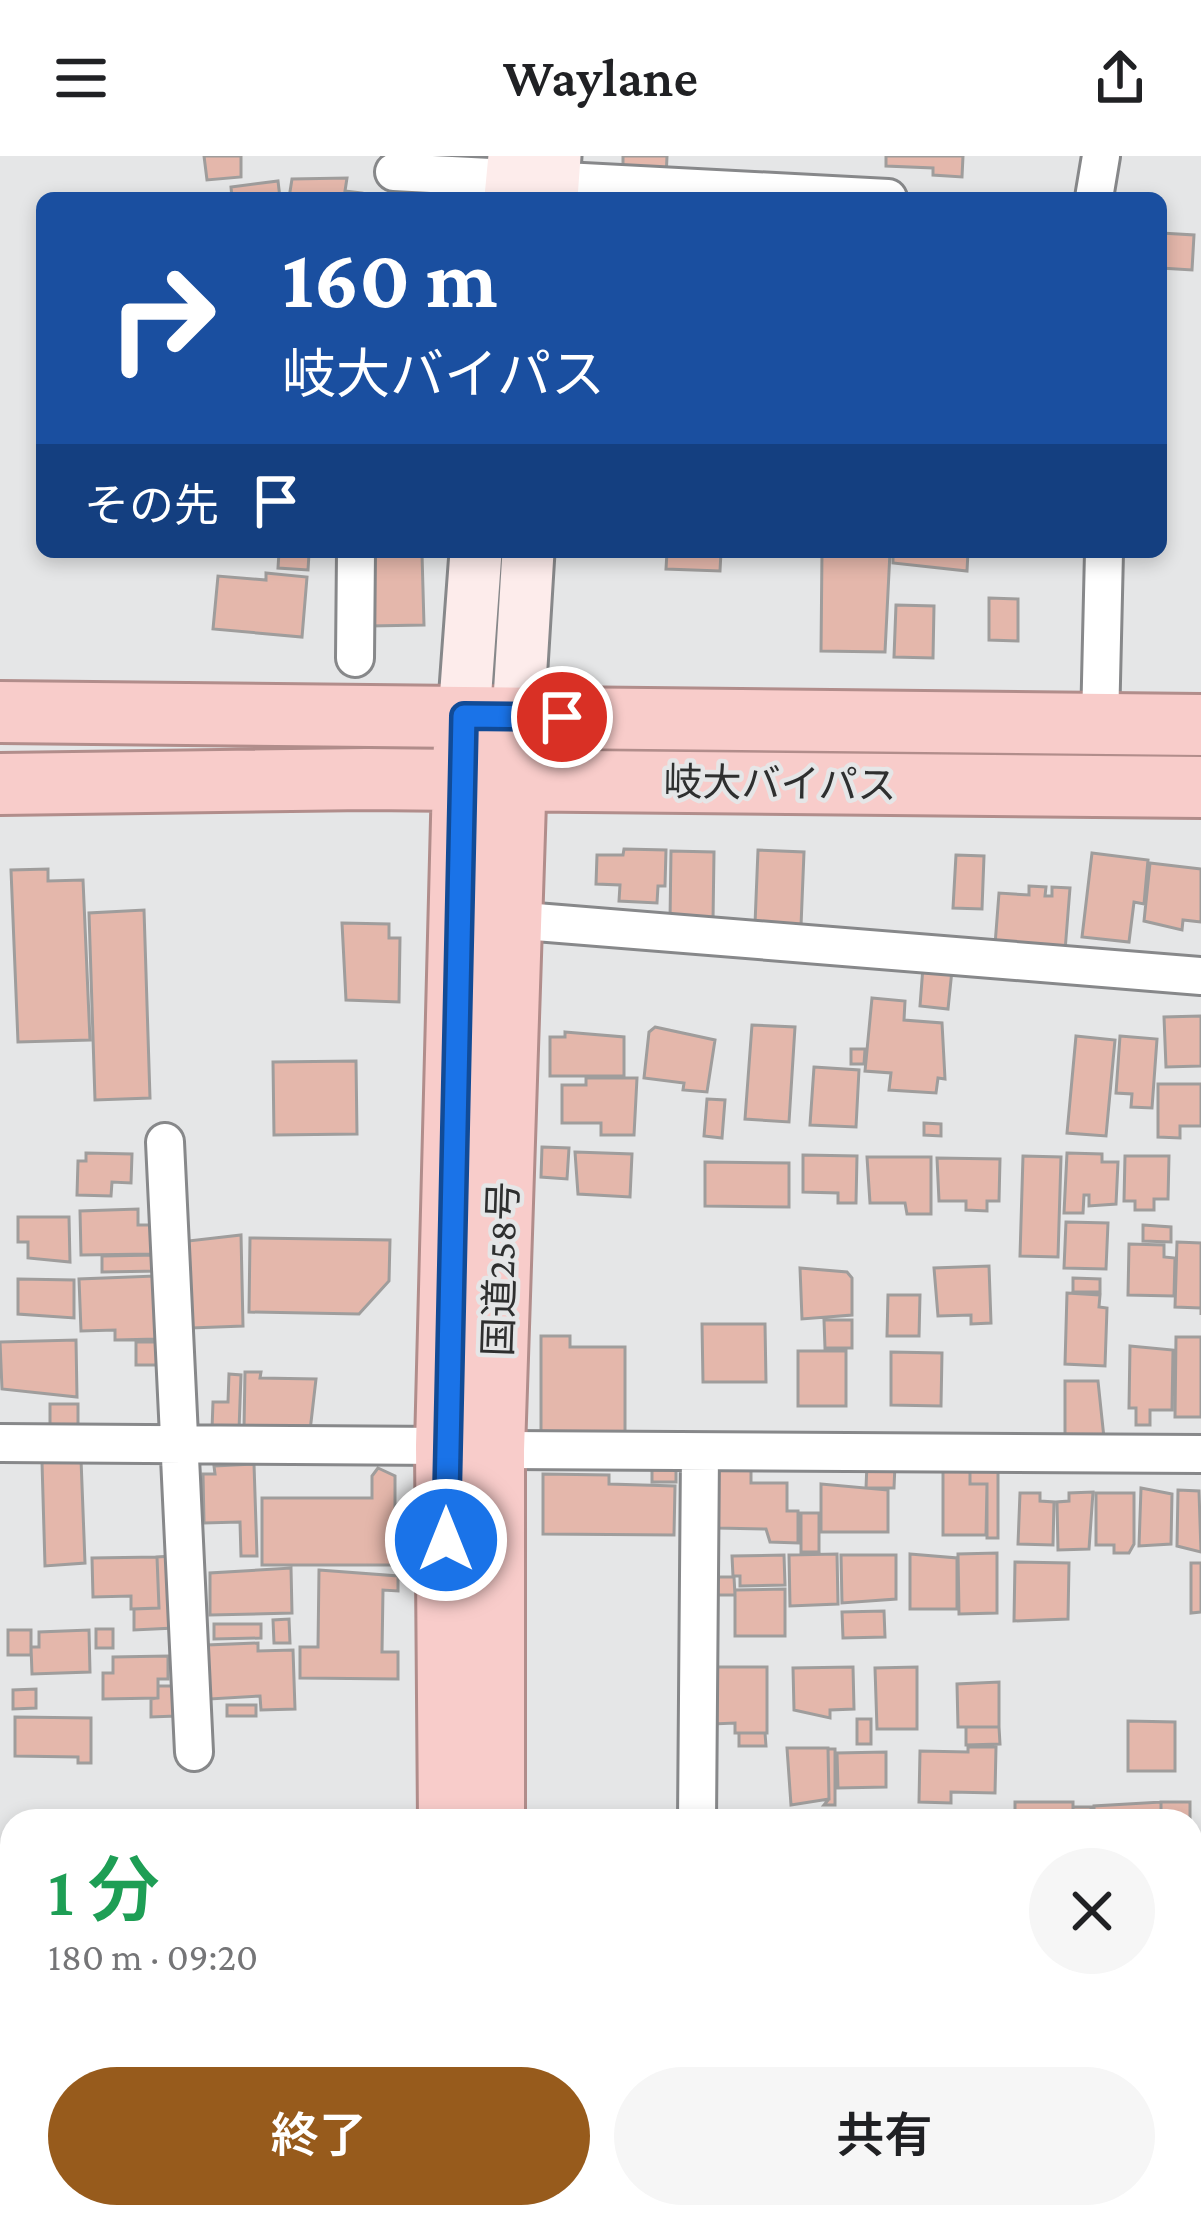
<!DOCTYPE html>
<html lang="ja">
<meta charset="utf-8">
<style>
body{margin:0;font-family:"Crimson Pro","Noto Sans JP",serif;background:#f6f6f6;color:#202124;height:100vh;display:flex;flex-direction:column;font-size:45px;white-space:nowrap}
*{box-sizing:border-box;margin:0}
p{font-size:39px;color:#757577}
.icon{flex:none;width:66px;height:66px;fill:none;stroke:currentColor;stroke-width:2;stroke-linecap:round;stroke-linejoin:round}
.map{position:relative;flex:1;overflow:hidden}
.details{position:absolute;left:0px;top:1653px;width:1203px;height:420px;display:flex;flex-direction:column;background:#fff;border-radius:36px 36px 0 0;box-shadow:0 6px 18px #0003}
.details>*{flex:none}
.banner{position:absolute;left:36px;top:36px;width:1131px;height:366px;border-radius:18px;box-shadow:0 6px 18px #0003;background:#1a4fa0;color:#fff;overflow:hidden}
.pin{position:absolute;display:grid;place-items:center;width:102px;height:102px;color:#fff;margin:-51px;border:6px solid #fff;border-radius:50%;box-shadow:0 3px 12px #0007}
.me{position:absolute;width:132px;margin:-66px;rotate:0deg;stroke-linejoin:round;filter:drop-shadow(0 0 9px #0008)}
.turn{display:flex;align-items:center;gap:42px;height:252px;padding:0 48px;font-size:54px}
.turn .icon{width:156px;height:156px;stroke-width:2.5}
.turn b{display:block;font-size:84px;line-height:102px}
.then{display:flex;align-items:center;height:114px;padding:0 48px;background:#0003;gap:24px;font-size:45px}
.round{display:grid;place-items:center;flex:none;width:126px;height:126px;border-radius:63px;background:#f6f6f6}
.overview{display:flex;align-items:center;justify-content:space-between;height:204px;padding:0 48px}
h1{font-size:72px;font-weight:600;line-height:90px;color:#1e9e55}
.action{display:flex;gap:24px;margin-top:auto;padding:24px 48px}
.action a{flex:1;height:138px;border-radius:72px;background:#975b1c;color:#fff;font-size:48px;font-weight:600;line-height:138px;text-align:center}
.action a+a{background:#f6f6f6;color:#202124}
header{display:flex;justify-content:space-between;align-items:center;height:156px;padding:0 48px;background:#fff;font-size:54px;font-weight:600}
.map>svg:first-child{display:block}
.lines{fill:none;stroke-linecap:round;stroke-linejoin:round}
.river{stroke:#9fcfde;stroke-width:63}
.building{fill:#e4b7ab;stroke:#9f9d9c;stroke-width:3}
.minor-casing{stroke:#87888a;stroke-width:42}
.secondary-casing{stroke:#87888a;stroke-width:57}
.trunk-casing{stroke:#b18d8b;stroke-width:66}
.minor{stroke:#fff;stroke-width:36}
.secondary{stroke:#fdeceb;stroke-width:51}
.trunk{stroke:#f8ccca;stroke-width:60}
.route-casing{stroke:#114b97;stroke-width:30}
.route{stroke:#1a73e8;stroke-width:21}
.labels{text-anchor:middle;stroke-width:9;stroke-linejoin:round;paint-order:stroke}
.street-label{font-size:39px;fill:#2e2f2f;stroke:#e5e6e7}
</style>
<header><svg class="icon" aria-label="menu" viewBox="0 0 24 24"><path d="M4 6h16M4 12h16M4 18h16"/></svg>Waylane<svg class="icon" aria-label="share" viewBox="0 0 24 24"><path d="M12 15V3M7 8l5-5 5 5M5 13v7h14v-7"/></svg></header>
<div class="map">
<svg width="1201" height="2073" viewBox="0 0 1201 2073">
<rect width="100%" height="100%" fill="#e5e6e7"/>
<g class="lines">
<path class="river" d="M0,1988L12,2008
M1191,2030L1201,2029
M82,2061L124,2073
M265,2073L405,2064"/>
</g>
<path class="building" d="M204,0H241V21L207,24Z
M623,0H667L666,23L623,21Z
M886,0H963L962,21L933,19V12L886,10Z
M347,22L345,35L362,37V42H289L292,23Z
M407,24L471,33L470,42H404Z
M278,25L280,42H232L231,31Z
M1161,77L1194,79L1192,114L1161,112Z
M279,396L309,398L308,414L278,412Z
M667,396H721L720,415L666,413Z
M822,396H890L885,496L821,495Z
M893,396H968L967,415L893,407Z
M422,398L424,469L369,470L367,399Z
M266,417L307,421L302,481L213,473L218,420L266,424Z
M989,442L1018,443V485L989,484Z
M896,449L934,450L933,502L894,501Z
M624,693L666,694L665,730H658L657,747L619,745L620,729L596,728L597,699H623Z
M758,694L804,696L801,770L755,768Z
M671,695L714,696L713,765L670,764Z
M1092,697L1148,704L1144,748L1134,746L1129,786L1082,781Z
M956,699L984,700L982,753L953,752Z
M1150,707L1201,713V766L1183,764L1182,774L1144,765Z
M48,713V725L83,724L90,884L18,886L11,714Z
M1029,730L1046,731L1045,740H1052V731L1070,732L1065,795L995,789L999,737L1029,739Z
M144,754L150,942L95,944L89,757Z
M342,767L389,768V782H400L399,846L346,844Z
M923,811L952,814L948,853L920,850Z
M872,842L905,845L904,864L942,867L945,923L938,922L936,937L889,934L891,917L865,915Z
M1201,860V910L1166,911L1164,861Z
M752,869L795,871L789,966L745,963Z
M655,871L715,884L707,936L683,934L684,927L644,922L649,876Z
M565,876L624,881V920H550V881H565Z
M1076,880L1115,884L1106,980L1067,977Z
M1120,880L1157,883L1152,952L1131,951L1132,938L1116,937Z
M851,893H865L864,908H851Z
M356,905L357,978L274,979L273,906Z
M814,911L859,914L856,971L810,969Z
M586,922H637L634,979H601V967H562V929H586Z
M1158,928H1201V970H1180V982L1158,981Z
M707,943L725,944L722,982L704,980Z
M924,967L941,968V980L924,979Z
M542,991L569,992L567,1023L541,1021Z
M575,996L632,998L630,1041L578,1038Z
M86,997L132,998L131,1027L112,1026L111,1040L77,1039L78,1005H86Z
M1067,997L1102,998V1006H1118L1116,1048L1089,1050V1039H1084L1083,1057H1064Z
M803,999L857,1000L856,1047H838V1037L803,1036Z
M1023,1000L1061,1001L1058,1101L1020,1100Z
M1125,1000H1169L1168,1043H1154V1054H1135V1045H1124Z
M867,1001H931V1058H907L905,1047H870Z
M937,1002L1000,1003L999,1045H987V1055L966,1054V1045H939Z
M705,1006L789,1007V1051L705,1050Z
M138,1053V1069H152L153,1098L81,1099L80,1055Z
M18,1061H69L70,1106L28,1102V1086H18Z
M1066,1066L1108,1067L1106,1113L1064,1112Z
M1143,1069L1171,1071V1086L1143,1085Z
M241,1079L243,1170L191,1172L188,1085Z
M250,1082L390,1084L389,1125L359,1158L249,1156Z
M1177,1086L1201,1087V1159V1152L1175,1151Z
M1129,1088L1164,1089V1101L1175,1102L1174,1140L1128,1139Z
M158,1099L159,1115L102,1116V1100Z
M989,1110L991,1167L971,1168V1159L938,1160L934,1112Z
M800,1112L847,1116L852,1122V1159L802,1163Z
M155,1120L158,1183L115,1184V1174L81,1175L79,1123Z
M1073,1122L1100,1123V1136H1073Z
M18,1123L74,1124V1162L18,1158Z
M1067,1137L1100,1139L1099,1151L1107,1152L1105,1210L1065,1208Z
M888,1139H920L919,1180H887Z
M824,1164H852V1192H825Z
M702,1168H765L766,1226H703Z
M541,1180H570V1191H625V1277H541Z
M1176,1181H1201V1261H1175Z
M76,1184L77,1241L2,1233L0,1186Z
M136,1186H160V1209H136Z
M1130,1190L1173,1194L1172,1254H1150V1269H1136V1252H1129Z
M798,1195H846V1250H798Z
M891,1196L942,1197L941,1250L891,1249Z
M245,1216H261L260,1222L316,1223L310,1275L244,1273Z
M229,1218L241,1219L239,1274L212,1273L213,1246H228Z
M1065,1225H1098L1104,1282L1065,1281Z
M50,1248H78V1275H50Z
M81,1303L85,1407L45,1410L42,1306Z
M652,1307H676V1326H652Z
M254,1308L257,1400H241L240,1366L204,1367L203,1318H215L214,1310Z
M867,1308H895L894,1332H866Z
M943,1308H970V1328H987L986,1379H943Z
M970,1308H998V1382H987V1328H970Z
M726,1311H751V1327H787V1355H798V1387L770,1386L766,1373L717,1372L712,1315Z
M378,1312L395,1320V1409H262V1342H372V1320Z
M543,1318L609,1319V1328L675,1330L674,1379L543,1378Z
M821,1328L888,1334V1376H821Z
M1141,1332L1172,1338L1171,1388L1139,1390Z
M1178,1334L1199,1335L1201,1396L1177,1390Z
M1093,1336L1089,1393L1058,1394L1057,1346L1069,1345V1337Z
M1020,1337H1040V1345L1054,1346L1053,1389L1018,1388Z
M1096,1337H1134V1388L1129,1397H1114V1389H1096Z
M801,1357H819V1396H801Z
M997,1397V1457L959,1458L958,1398Z
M837,1398L838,1448L790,1450L789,1399Z
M910,1398L957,1402V1453H910Z
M784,1399L785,1429L740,1430V1420H733L732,1400Z
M841,1399H896V1443L842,1447Z
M172,1400L174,1472L134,1474V1453L159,1452L157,1401Z
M157,1401L159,1452L131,1453V1440L93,1441L92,1402Z
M1015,1406L1069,1407L1068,1463L1014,1465Z
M1191,1407H1201V1456L1191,1457Z
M291,1412L292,1457L210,1459V1417Z
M319,1414L398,1420V1435L383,1434L382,1496H398V1523L300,1522V1491H318Z
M711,1421H734L735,1439H711Z
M785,1433V1480H735V1434Z
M884,1455L885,1481L843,1482L842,1456Z
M289,1463L290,1487H274L273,1464Z
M214,1468H261V1482L214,1483Z
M96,1473H113V1492H96Z
M8,1474H31V1499H8Z
M89,1474L90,1516L32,1518L31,1491H39V1476Z
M258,1487V1495L293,1494L295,1553L261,1554L260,1540L210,1543L207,1489Z
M168,1500V1523H158V1542L103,1543V1517H113V1501Z
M714,1511H767V1577H735V1567L713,1568Z
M853,1511L854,1553L830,1554V1562L794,1554L793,1512Z
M917,1511V1573H877L875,1512Z
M999,1526V1571H958L957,1528Z
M158,1530H176V1560L151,1561V1543L158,1542Z
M36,1533V1552L13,1553V1534Z
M227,1549H256V1560H227Z
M15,1561L91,1562V1607H78V1601L15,1600Z
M857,1563H871V1588H857Z
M1128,1565L1175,1566V1615H1128Z
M966,1571H999L1000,1588L966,1589Z
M739,1577H765L766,1590H739Z
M968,1591H996L995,1637L951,1636V1647L919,1646L920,1595L968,1596Z
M787,1592H828L829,1643L791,1649Z
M828,1593H835V1649H824L829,1643Z
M886,1596V1631L838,1632L837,1597Z
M1015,1646H1073V1665H1015Z
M1161,1646H1190V1665H1161Z
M1161,1646V1665H1094V1650Z
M1073,1651H1091V1665H1073Z
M1191,1812H1201V1839L1191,1840Z
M1191,1898H1201V1966L1191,1958Z"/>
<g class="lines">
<g class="minor-casing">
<path id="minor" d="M394,16L888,42
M1094,42L1101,0
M355,502L356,396
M1100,568L1104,396
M511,764L1201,820
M165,986L194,1596
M0,1287L446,1290
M494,1294L1201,1298
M697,1665L700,1297
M1191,1886H1201
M1191,2060L1201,2059
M16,2061L32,2073
M693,2073V2061
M896,2073L1159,2061"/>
</g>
<g class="secondary-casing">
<path id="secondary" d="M510,42L514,0
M552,42L555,0
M464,560L476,396
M518,560L528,396"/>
</g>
<g class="trunk-casing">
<path id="trunk" d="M0,556L1201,569
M0,628L366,623L1201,631
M449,1665L446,1290L464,585
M494,1665V1294L517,584
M452,2061L453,2073
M504,2061L505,2073"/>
</g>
<use href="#minor" class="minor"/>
<use href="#secondary" class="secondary"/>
<use href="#trunk" class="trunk"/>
</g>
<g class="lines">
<g class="route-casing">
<path id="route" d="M446,1384L464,560L562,561"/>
</g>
<use href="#route" class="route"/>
</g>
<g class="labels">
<g class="street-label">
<text transform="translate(780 627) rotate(1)" y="14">岐大バイパス</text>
<text transform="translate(500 1113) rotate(-88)" y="14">国道258号</text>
</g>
</g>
</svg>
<div class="pin" style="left:562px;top:561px;background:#d93025"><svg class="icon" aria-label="arrive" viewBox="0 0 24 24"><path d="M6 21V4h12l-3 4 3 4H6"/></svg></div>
<svg class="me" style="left:446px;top:1384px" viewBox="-20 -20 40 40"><circle r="17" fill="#1a73e8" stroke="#fff" stroke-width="3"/><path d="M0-11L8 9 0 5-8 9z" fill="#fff"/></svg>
<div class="banner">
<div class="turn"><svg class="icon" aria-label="right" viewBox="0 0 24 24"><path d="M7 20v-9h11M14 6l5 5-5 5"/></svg><div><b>160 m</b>岐大バイパス</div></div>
<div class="then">その先<svg class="icon" aria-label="arrive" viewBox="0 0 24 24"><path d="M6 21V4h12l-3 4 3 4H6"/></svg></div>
</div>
<section class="details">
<div class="overview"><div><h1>1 分</h1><p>180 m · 09:20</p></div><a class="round"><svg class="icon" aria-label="close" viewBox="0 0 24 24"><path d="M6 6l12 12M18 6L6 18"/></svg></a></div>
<div class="action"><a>終了</a><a>共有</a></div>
</section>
</div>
